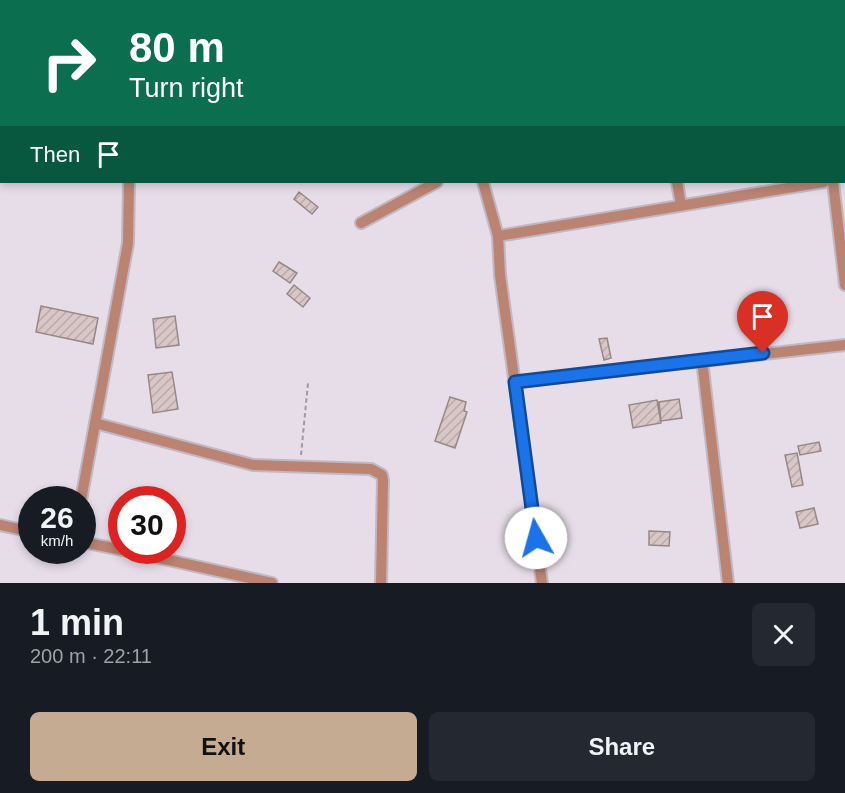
<!DOCTYPE html>
<meta charset="utf-8">
<style>
body{margin:0;font-family:Helvetica,sans-serif;background:#242831;color:#f1f3f6;height:100vh;display:flex;flex-direction:column;font-size:22px;white-space:nowrap}
*{box-sizing:border-box;margin:0}
p{font-size:20px;color:#9ea1a6}
.icon{flex:none;width:33px;height:33px;fill:none;stroke:currentColor;stroke-width:2;stroke-linecap:round;stroke-linejoin:round}
.map{position:relative;height:583px;overflow:hidden}
.details{display:flex;flex-direction:column;background:#171b24;flex:1}
.details>*{flex:none}
.banner{position:absolute;left:0px;top:0px;width:846px;height:183px;box-shadow:0 3px 9px #0003;background:#0b6e4f;color:#fff;overflow:hidden}
.speed{position:absolute;left:18px;top:486px;display:flex;gap:12px;font-size:30px;font-weight:700;text-align:center}
.speed>*{display:grid;place-content:center;width:78px;height:78px;border-radius:50%;background:#171b24;box-shadow:0 3px 9px #0003;line-height:1}
.speed small{font-size:15px;font-weight:400}
.speed .limit{border:9px solid #d22;background:#fff;color:#111}
.pin{position:absolute;display:grid;place-items:center;width:51px;height:51px;color:#fff;margin:-62px -26px;border-radius:50% 50% 50% 0;rotate:-45deg;box-shadow:0 0 6px #0007}
.pin .icon{rotate:45deg}
.me{position:absolute;width:66px;margin:-33px;rotate:353deg;stroke-linejoin:round;filter:drop-shadow(0 0 4px #0008)}
.turn{display:flex;align-items:center;gap:21px;height:126px;padding:0 30px;font-size:27px}
.turn .icon{width:78px;height:78px;stroke-width:2.5}
.turn b{display:block;font-size:42px;line-height:51px}
.then{display:flex;align-items:center;height:57px;padding:0 30px;background:#0003;gap:12px;font-size:22px}
.round{display:grid;place-items:center;flex:none;width:63px;height:63px;border-radius:9px;background:#242831}
.headline{display:flex;align-items:center;justify-content:space-between;height:102px;padding:0 30px}
h1{font-size:36px;font-weight:700;line-height:45px}
.primary-button{display:flex;gap:12px;margin-top:auto;padding:12px 30px}
.primary-button a{flex:1;height:69px;border-radius:9px;background:#c6ab93;color:#111;font-size:24px;font-weight:700;line-height:69px;text-align:center}
.primary-button a+a{background:#242831;color:#f1f3f6}
.map>svg:first-child{display:block}
.building{fill:url(#building-hatch);stroke:#978886;stroke-width:1.5}
.lines{fill:none;stroke-linecap:round;stroke-linejoin:round}
.minor-casing{stroke:#c1b8c3;stroke-width:14}
.path{stroke:#a199a2;stroke-width:2;stroke-dasharray:4.5 3;stroke-linecap:butt}
.minor{stroke:#ba8372;stroke-width:10}
.route-casing{stroke:#114b97;stroke-width:15}
.route{stroke:#1a73e8;stroke-width:10}
</style>
<div class="map">
<svg width="845" height="583" viewBox="0 0 845 583">
<defs>
<pattern id="building-hatch" width="6" height="6" patternUnits="userSpaceOnUse" patternTransform="scale(1.5)"><rect width="6" height="6" fill="#d8c7c6"/><path d="M-1 1l2-2M0 6l6-6M5 7l2-2" fill="none" stroke="#b9aaa9"/></pattern>
</defs>
<rect width="100%" height="100%" fill="#e7dde9"/>
<path class="building" d="M299,192L318,207L312,214L294,199Z
M279,262L297,273L290,283L273,271Z
M294,285L310,298L303,307L287,294Z
M41,306L98,318L93,344L36,332Z
M175,316L179,345L156,348L153,319Z
M607,338L611,358L604,360L599,339Z
M172,372L178,409L153,413L148,375Z
M450,397L466,402L464,411L467,412L455,448L435,441Z
M679,399L682,418L661,421L659,402Z
M657,400L661,423L633,428L629,405Z
M819,442L821,451L800,455L798,446Z
M797,453L803,485L792,487L785,455Z
M814,508L818,524L800,528L796,512Z
M649,531L670,532L669,546L649,545Z"/>
<g class="lines">
<g class="minor-casing">
<path id="minor" d="M812,0V2
M62,2V0
M310,2V0
M454,2L462,0
M0,55H2
M0,109L2,101
M483,182L498,236L500,275L542,583
M677,182L681,205
M833,182L845,285
M361,223L437,182
M498,236L824,182
M702,360L728,583
M515,382L845,345
M95,423L253,465L371,469L382,475L383,480L381,583
M81,500L128,243L129,182
M0,525L32,532
M82,542L122,550
M123,550L272,583"/>
</g>
<path class="path" d="M301,455L308,383"/>
<use href="#minor" class="minor"/>
</g>
<g class="lines">
<g class="route-casing">
<path id="route" d="M536,538L515,382L763,353"/>
</g>
<use href="#route" class="route"/>
</g>
</svg>
<div class="speed"><div>26<small>km/h</small></div><div class="limit">30</div></div>
<div class="pin" style="left:763px;top:353px;background:#d93025"><svg class="icon" aria-label="arrive" viewBox="0 0 24 24"><path d="M6 21V4h12l-3 4 3 4H6"/></svg></div>
<svg class="me" style="left:536px;top:538px" viewBox="-20 -20 40 40"><circle r="19" fill="#fff"/><path d="M0-13L10 11 0 6-10 11z" fill="#1a73e8"/></svg>
<div class="banner">
<div class="turn"><svg class="icon" aria-label="right" viewBox="0 0 24 24"><path d="M7 20v-9h11M14 6l5 5-5 5"/></svg><div><b>80 m</b>Turn right</div></div>
<div class="then">Then<svg class="icon" aria-label="arrive" viewBox="0 0 24 24"><path d="M6 21V4h12l-3 4 3 4H6"/></svg></div>
</div>
</div>
<section class="details">
<div class="headline"><div><h1>1 min</h1><p>200 m · 22:11</p></div><a class="round"><svg class="icon" aria-label="close" viewBox="0 0 24 24"><path d="M6 6l12 12M18 6L6 18"/></svg></a></div>
<div class="primary-button"><a>Exit</a><a>Share</a></div>
</section>
